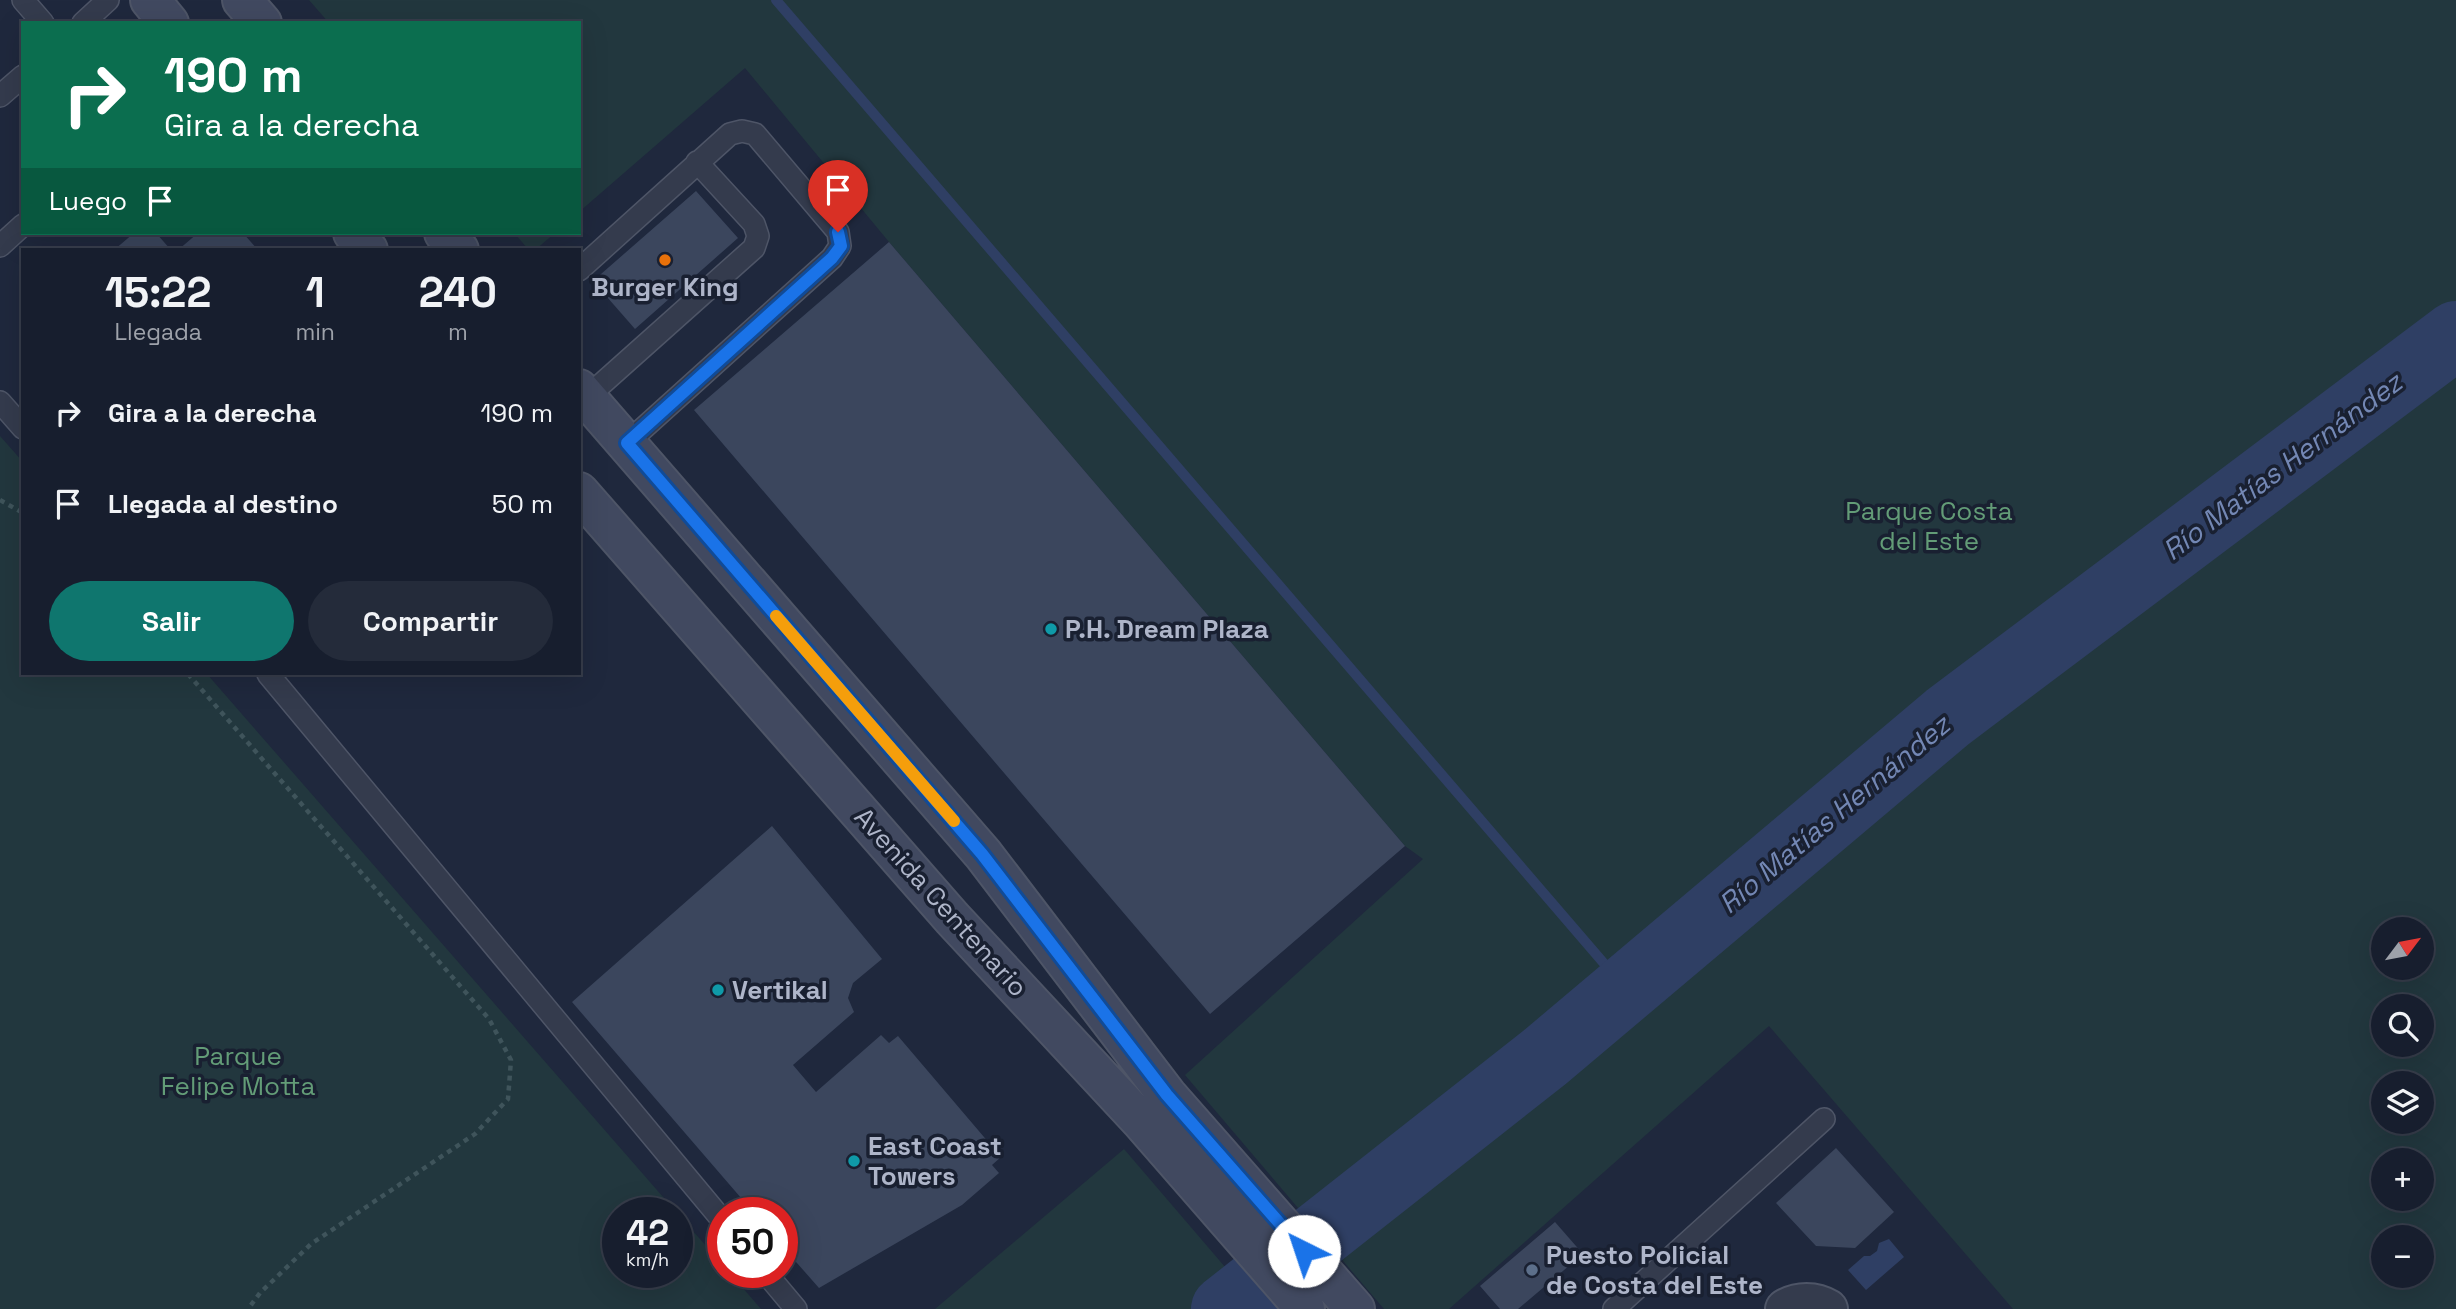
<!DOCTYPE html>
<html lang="es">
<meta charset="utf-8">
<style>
body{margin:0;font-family:"Space Grotesk",sans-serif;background:#242b3a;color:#f1f3f6;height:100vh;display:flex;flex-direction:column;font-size:26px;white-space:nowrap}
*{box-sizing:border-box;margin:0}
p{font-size:23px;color:#9ea2aa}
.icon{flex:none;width:38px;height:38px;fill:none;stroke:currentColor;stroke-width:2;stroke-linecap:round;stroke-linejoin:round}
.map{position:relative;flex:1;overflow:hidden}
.details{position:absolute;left:21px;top:248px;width:560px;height:427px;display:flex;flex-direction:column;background:#171e2e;border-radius:0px;box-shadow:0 7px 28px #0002,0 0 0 2px #363c4a}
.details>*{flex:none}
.top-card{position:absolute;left:21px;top:21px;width:560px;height:214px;border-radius:0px;box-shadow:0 7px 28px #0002,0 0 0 2px #363c4a;background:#0b6e4f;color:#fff;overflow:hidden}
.needle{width:46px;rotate:58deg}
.buttons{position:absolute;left:2371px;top:917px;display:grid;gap:14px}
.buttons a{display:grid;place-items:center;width:63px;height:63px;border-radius:50%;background:#171e2e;box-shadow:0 7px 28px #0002,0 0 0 2px #363c4a;font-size:35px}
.speed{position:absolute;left:602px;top:1197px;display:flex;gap:14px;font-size:35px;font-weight:700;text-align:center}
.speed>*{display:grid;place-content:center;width:91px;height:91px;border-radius:50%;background:#171e2e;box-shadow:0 7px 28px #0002,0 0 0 2px #363c4a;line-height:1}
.speed small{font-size:18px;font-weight:400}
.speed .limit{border:10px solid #d22;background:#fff;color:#111}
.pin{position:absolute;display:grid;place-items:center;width:60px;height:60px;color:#fff;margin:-72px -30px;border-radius:50% 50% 50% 0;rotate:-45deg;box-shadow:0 0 7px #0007}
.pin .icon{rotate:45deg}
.me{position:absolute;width:77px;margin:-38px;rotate:319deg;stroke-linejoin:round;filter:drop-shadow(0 0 5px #0008)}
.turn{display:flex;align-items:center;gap:24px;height:147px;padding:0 28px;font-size:32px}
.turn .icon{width:91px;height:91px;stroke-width:2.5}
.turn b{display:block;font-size:49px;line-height:60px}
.then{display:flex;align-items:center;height:66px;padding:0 28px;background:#0003;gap:14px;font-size:26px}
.eta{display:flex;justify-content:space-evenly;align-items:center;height:119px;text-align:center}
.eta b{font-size:42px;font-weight:600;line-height:49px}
.action{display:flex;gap:14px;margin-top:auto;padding:14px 28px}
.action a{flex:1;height:80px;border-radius:42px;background:#0f766e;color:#fff;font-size:28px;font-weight:600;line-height:80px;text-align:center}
.action a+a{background:#242b3a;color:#f1f3f6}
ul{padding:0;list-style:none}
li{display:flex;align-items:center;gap:21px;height:91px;padding:0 28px}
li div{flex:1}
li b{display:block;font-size:26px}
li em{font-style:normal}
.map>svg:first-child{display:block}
.green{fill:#22373e;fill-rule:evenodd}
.water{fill:#2f3f64}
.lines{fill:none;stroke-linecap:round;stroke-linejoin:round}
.stream{stroke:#2f3f64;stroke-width:10}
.river{stroke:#2f3f64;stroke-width:68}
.building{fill:#3b465d}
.lane-casing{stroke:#4e5567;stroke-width:24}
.street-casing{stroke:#4e5567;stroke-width:42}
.secondary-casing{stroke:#4e5567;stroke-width:42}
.path{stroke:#3f545b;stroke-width:4.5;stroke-dasharray:5 5;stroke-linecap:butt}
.lane{stroke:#343b4d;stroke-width:21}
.street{stroke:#343b4d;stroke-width:38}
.secondary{stroke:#414960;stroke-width:38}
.route-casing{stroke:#114b97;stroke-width:18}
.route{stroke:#1a73e8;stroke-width:12}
.slow{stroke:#f59e0b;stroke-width:12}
.food-dot{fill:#e8710a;stroke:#192031;stroke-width:2.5}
.culture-dot{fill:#0f9aa8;stroke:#192031;stroke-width:2.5}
.service-dot{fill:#5c6f8a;stroke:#192031;stroke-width:2.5}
.labels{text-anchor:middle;stroke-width:7;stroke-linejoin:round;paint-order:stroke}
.poi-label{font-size:26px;font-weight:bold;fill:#aeb5c9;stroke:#192031;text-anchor:start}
.park-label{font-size:26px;fill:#639c77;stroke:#192031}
.street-label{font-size:26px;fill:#aeb5c9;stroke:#192031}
.water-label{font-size:28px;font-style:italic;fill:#7387b4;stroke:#192031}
</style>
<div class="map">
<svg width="2456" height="1309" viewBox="0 0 2456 1309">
<rect width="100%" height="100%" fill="#1f283d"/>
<path class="green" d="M309,0H2456V1309H2013L1769,1026L1449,1309H1384L1185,1075L1423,859L1405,846L889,242L745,68L579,212V23H329ZM2384,929H2422V968H2384ZM2384,1006H2422V1045H2384ZM2384,1083H2422V1122H2384ZM2384,1160H2422V1199H2384ZM2384,1237H2422V1276H2384Z
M514,233H555L535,250H529Z
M0,436L23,462V674H207L677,1213H618V1272H677V1213L723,1265V1272H729L761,1309H0Z
M1124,1149L1261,1309H935Z"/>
<path class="water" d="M1889,1239L1904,1257L1866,1290L1848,1270L1864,1256H1870L1877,1251L1879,1243Z"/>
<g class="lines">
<path class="stream" d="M776,0L1626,989"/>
<path class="river" d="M1225,1309L1545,1057L1948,717L2456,335"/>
</g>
<path class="building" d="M696,191L738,238L635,329L593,281Z
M134,233H156L171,250H114Z
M198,233H243L258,250H178Z
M889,242L1405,846L1210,1014L694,410Z
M772,826L882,959L853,983L848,998L854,1012L793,1065L816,1092L881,1035L889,1043L898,1036L1001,1157L992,1165L999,1173L962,1205L819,1288L782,1246V1213H754L572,1002Z
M1836,1148L1894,1212L1855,1248L1816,1246L1776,1203Z
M1555,1222L1583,1254L1518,1309H1500L1480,1286Z"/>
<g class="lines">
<g class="lane-casing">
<path id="lane" d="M23,0L43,23
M83,23L108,0
M0,96L23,76
M0,246L23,225
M579,270L730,134L742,131L755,134L838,232L840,246L832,258L627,443
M587,397L754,248L758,236L754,224L697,162
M0,402L23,428
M268,674L723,1221
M765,1272L796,1309
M1614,1309L1824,1119"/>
</g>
<g class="street-casing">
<path id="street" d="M1785,1309C1798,1301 1815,1301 1828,1309"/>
</g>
<g class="secondary-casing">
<path id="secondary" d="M150,0L169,23
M242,0L262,23
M353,233L368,250
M444,233L459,250
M579,389L983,854L1167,1095L1355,1309
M579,492L952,918L1141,1121L1305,1309"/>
</g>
<path class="path" d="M0,500L23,513
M188,674L489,1019L511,1060L508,1099L475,1134L311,1244L260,1293L248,1309"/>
<use href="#lane" class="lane"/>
<use href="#street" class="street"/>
<use href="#secondary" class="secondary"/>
</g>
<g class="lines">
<g class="route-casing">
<path id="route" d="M838,232L841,246L832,258L627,443L982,854L1167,1095L1304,1251"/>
</g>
<use href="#route" class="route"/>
<path class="slow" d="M776,616L954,821"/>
</g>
<circle class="food-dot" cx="665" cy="260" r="7"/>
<g class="culture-dot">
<circle cx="1051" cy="629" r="7"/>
<circle cx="718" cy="990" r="7"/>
<circle cx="854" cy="1161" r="7"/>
</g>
<circle class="service-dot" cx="1532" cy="1270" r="7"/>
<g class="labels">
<g class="poi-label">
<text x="665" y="296" text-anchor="middle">Burger King</text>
<text x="1065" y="638">P.H. Dream Plaza</text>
<text x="732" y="999">Vertikal</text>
<text x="868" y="1155">East Coast<tspan x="868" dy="30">Towers</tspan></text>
<text x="1546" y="1264">Puesto Policial<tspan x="1546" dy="30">de Costa del Este</tspan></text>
</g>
<g class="park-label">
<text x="1929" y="520">Parque Costa<tspan x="1929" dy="30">del Este</tspan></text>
<text x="238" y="1065">Parque<tspan x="238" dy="30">Felipe Motta</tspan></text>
</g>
<g class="street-label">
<text transform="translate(941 902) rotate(48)" y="9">Avenida Centenario</text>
</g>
<g class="water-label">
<text transform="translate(2282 466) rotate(-37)" y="10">Río Matías Hernández</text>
<text transform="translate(1834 814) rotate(-40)" y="10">Río Matías Hernández</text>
</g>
</g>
</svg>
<div class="buttons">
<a><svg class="needle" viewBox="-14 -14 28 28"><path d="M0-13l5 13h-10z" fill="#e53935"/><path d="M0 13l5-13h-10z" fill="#9ea2aa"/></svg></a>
<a><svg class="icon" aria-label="search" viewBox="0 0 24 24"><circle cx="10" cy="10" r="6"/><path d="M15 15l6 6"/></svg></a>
<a><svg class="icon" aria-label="layers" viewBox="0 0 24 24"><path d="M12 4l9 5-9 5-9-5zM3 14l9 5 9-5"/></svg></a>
<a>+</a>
<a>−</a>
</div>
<div class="speed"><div>42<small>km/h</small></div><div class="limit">50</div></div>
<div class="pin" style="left:838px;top:232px;background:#d93025"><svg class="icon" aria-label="arrive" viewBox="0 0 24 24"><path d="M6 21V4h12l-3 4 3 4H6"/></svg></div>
<svg class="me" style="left:1304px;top:1251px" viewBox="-20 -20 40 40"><circle r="19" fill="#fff"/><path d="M0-13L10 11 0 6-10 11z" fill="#1a73e8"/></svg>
<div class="top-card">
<div class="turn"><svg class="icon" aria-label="right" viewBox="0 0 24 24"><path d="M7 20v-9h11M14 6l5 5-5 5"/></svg><div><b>190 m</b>Gira a la derecha</div></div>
<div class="then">Luego<svg class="icon" aria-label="arrive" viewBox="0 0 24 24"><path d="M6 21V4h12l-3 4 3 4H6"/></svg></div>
</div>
<section class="details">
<div class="eta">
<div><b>15:22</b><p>Llegada</p></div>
<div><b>1</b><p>min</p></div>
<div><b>240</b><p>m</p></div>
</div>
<ul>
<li><svg class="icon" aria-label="right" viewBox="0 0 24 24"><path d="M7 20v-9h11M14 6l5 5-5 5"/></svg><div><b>Gira a la derecha</b></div><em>190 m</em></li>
<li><svg class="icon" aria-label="arrive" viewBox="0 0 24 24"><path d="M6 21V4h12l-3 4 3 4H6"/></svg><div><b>Llegada al destino</b></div><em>50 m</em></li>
</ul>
<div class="action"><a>Salir</a><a>Compartir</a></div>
</section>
</div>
